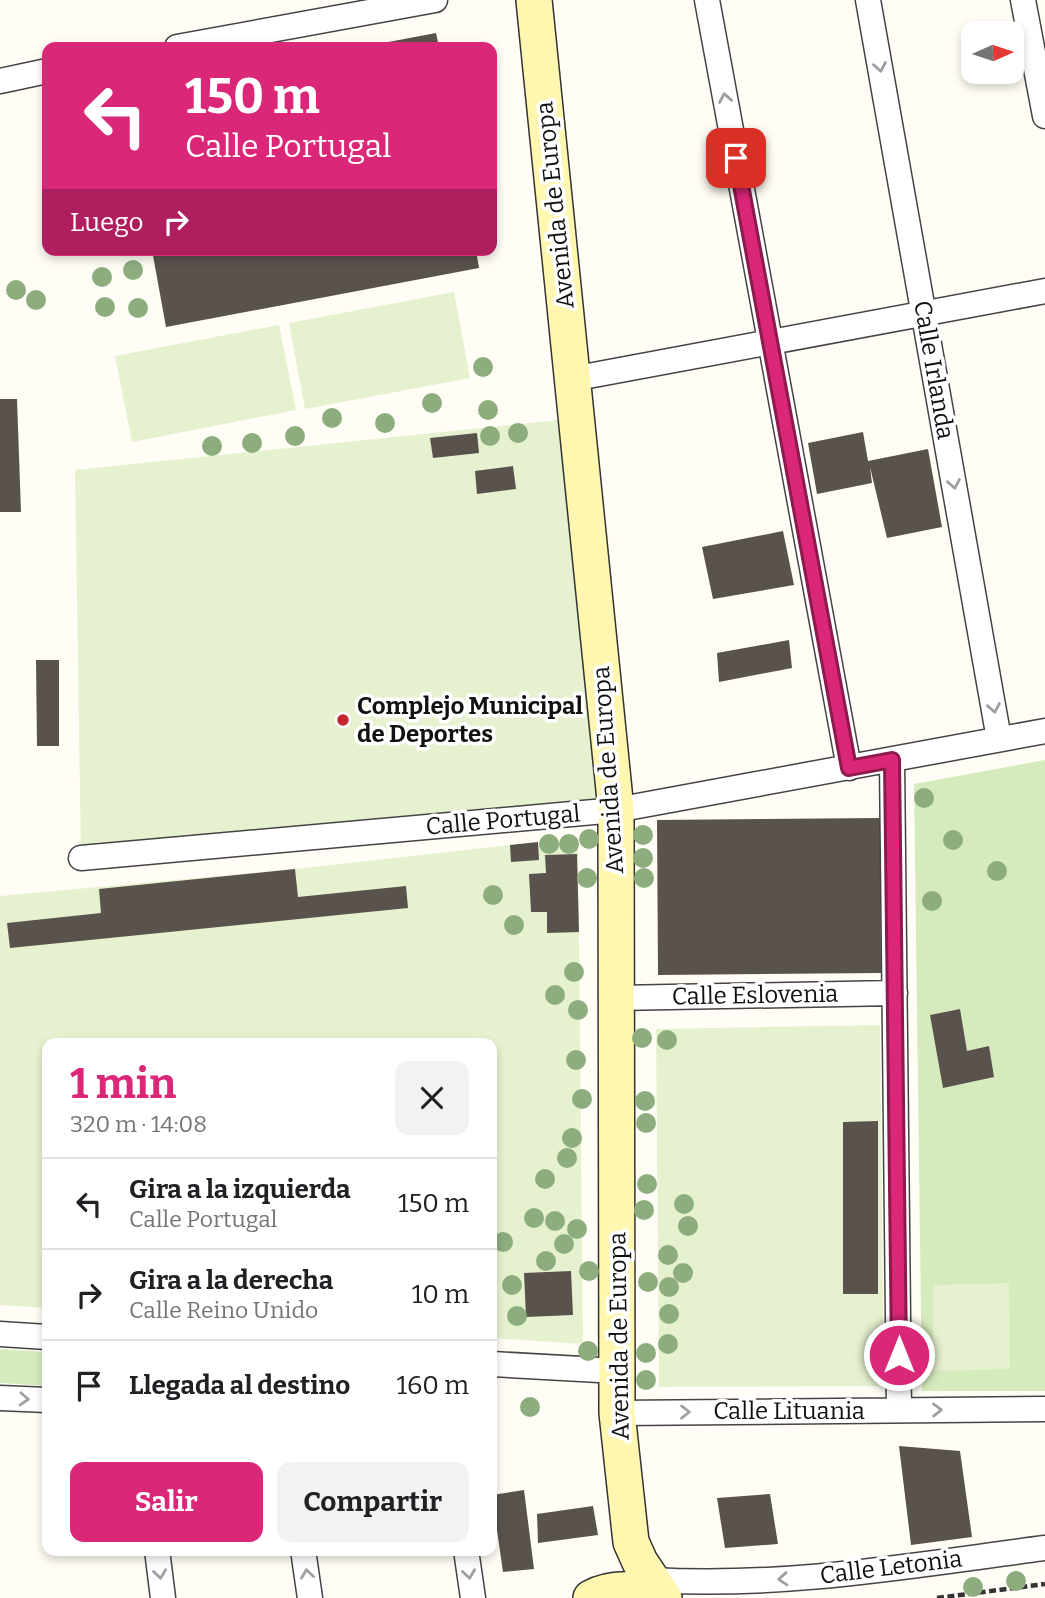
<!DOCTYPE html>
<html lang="es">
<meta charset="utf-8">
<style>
body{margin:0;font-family:Bitter,serif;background:#f2f2f2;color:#202124;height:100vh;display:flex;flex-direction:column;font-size:26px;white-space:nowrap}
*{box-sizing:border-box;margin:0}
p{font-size:23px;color:#757577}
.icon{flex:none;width:38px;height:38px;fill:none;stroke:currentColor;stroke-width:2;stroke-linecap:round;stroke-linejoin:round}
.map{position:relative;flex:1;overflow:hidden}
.sheet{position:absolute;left:42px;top:1038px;width:455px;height:518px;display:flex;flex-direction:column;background:#fff;border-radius:14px;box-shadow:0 4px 10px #0003}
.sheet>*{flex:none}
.guide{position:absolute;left:42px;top:42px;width:455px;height:214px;border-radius:14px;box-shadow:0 4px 10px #0003;background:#db2777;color:#fff;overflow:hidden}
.needle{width:46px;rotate:87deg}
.controls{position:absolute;left:961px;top:21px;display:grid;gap:14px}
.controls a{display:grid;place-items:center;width:63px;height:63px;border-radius:14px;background:#fff;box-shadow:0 4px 10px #0003;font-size:35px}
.pin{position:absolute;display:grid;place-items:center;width:60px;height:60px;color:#fff;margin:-30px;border-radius:14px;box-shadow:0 4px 10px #0006}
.me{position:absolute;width:77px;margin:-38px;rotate:0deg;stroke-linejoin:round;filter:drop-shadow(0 0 5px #0008)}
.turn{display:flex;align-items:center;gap:24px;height:147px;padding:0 28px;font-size:32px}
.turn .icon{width:91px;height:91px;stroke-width:2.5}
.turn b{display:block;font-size:49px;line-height:60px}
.then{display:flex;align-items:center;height:66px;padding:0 28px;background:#0003;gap:14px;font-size:26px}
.round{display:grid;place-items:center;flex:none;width:74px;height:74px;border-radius:14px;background:#f2f2f2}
.head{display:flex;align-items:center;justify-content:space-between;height:119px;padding:0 28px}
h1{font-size:42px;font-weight:700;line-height:52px;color:#db2777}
.primary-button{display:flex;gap:14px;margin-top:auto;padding:14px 28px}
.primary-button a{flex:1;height:80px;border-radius:14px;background:#db2777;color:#fff;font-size:28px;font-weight:700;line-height:80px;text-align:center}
.primary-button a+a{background:#f2f2f2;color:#202124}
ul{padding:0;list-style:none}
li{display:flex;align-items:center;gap:21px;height:91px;padding:0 28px;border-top:2px solid #e0e0e0}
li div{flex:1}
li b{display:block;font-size:26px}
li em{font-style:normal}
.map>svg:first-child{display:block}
.green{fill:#d5ebbd}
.pitch{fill:#e6f2cf}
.building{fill:#5a524d}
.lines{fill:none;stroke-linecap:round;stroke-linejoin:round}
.street-casing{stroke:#444;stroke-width:27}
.secondary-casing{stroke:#333;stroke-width:38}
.path{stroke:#333;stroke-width:4.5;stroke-dasharray:7 3.5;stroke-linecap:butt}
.street{stroke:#fff;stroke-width:24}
.secondary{stroke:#fff6b0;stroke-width:35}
.tree{fill:#8dad7f}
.oneway{stroke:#a0a0a0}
.route-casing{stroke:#8e194d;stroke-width:18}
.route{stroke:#db2777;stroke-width:12}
.poi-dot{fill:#c4262e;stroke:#fff;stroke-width:2.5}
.labels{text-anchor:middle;stroke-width:7;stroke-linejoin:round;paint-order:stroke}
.street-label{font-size:24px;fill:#111;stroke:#fff}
.poi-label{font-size:24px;font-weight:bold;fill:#111;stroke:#fff;text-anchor:start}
</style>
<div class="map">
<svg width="1045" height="1598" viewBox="0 0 1045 1598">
<rect width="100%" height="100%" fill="#fffdf5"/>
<path class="green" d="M1045,760V1391H922L914,784Z
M0,1349L47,1352V1386L0,1383Z"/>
<path class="pitch" d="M454,292L470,378L305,409L289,323Z
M279,325L296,410L132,442L115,356Z
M577,418L616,810L81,858L75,470Z
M578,840L583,1344L492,1338V1043H47V1308L0,1305V896L295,869L510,845Z
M880,1025L884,1386L659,1387L656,1029Z
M1009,1283L1010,1369L933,1371V1285Z"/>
<path class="building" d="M436,33L439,47H368L367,46Z
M152,250H476L479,268L166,327Z
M0,399H17L21,512H0Z
M863,432L868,461L928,449L942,527L887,538L870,467L872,483L817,494L808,443Z
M477,433L479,453L433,458L430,438Z
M513,466L516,489L477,494L475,471Z
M783,531L794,585L713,599L702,547Z
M789,640L792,668L719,682L717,653Z
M36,660H59V746H37Z
M880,818L881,973L658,975L657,820Z
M538,842L539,860L511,862L510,845Z
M577,854L579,932L547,933V912H531L529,874L546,873L545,855Z
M295,869L298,897L406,886L408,908L10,948L7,923L101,913L99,889Z
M960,1009L967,1051L989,1046L994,1077L943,1088L930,1015Z
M878,1121V1294H843V1122Z
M571,1271L573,1315L526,1317L524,1273Z
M899,1446L960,1451L972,1537L911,1545Z
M524,1490L534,1569L503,1572L492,1495Z
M770,1494L778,1544L725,1548L717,1498Z
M593,1506L598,1535L538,1543L537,1514Z"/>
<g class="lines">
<g class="street-casing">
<path id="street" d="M707,0L849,768
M868,0L999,739
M1023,0L1045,116
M177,47L435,0
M0,81L47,71
M572,379L1045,291
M892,760L899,1410
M81,858L616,810L1045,731
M616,998L895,993
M0,1334L47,1337
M492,1364L617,1371
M0,1398L47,1400
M617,1413L1045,1409
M157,1550L163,1598
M303,1550L310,1598
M466,1550L473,1598
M652,1580C784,1588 915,1565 1045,1548"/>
</g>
<g class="secondary-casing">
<path id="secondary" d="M534,0L616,810L617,1413L631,1542L640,1562L664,1598
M591,1598C610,1587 640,1587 658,1598"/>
</g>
<path class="path" d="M937,1598L1045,1584"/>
<use href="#street" class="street"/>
<use href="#secondary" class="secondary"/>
</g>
<g class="tree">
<circle cx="133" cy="270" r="10"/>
<circle cx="102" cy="277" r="10"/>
<circle cx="16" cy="290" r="10"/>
<circle cx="36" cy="300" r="10"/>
<circle cx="105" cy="307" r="10"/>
<circle cx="138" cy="308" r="10"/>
<circle cx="483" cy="367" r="10"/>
<circle cx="432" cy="403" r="10"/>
<circle cx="488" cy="410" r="10"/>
<circle cx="332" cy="418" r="10"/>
<circle cx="385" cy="423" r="10"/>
<circle cx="518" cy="433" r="10"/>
<circle cx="295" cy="436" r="10"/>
<circle cx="490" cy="436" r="10"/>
<circle cx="252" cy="443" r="10"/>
<circle cx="212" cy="446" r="10"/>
<circle cx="924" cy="798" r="10"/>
<circle cx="643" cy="835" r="10"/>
<circle cx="589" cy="839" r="10"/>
<circle cx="953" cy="840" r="10"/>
<circle cx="549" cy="844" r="10"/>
<circle cx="569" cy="844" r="10"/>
<circle cx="643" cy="858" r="10"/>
<circle cx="997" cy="871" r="10"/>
<circle cx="587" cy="878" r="10"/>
<circle cx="644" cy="878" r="10"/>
<circle cx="493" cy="895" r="10"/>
<circle cx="932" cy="901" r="10"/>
<circle cx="514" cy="925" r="10"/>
<circle cx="574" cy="972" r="10"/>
<circle cx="555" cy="995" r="10"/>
<circle cx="578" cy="1010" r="10"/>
<circle cx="642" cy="1038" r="10"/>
<circle cx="667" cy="1040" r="10"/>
<circle cx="576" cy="1060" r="10"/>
<circle cx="582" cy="1099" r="10"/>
<circle cx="645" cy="1101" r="10"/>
<circle cx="646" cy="1123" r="10"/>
<circle cx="572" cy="1138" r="10"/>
<circle cx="567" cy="1158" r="10"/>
<circle cx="545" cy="1179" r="10"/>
<circle cx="647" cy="1184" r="10"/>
<circle cx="684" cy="1204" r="10"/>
<circle cx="644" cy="1210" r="10"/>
<circle cx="534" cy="1218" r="10"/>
<circle cx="555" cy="1221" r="10"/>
<circle cx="688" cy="1226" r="10"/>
<circle cx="577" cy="1229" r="10"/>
<circle cx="503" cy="1242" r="10"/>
<circle cx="564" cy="1244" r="10"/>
<circle cx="668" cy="1255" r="10"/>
<circle cx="546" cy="1261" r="10"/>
<circle cx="589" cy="1271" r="10"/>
<circle cx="683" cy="1273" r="10"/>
<circle cx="648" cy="1282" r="10"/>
<circle cx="512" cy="1285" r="10"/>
<circle cx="669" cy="1287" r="10"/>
<circle cx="669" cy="1314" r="10"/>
<circle cx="517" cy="1316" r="10"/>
<circle cx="668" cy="1344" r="10"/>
<circle cx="588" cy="1351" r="10"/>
<circle cx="646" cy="1353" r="10"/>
<circle cx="646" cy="1380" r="10"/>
<circle cx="530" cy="1407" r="10"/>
<circle cx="1016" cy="1581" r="10"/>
<circle cx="973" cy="1587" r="10"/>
</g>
<defs><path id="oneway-chevron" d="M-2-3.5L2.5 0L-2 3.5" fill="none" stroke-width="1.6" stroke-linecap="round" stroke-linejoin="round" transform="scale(1.75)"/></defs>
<g class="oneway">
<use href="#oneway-chevron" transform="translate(880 67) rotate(80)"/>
<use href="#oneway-chevron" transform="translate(725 98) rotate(-100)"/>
<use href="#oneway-chevron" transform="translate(954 484) rotate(80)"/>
<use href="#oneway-chevron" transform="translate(994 708) rotate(80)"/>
<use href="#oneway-chevron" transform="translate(24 1399) rotate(3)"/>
<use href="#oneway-chevron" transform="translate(937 1410) rotate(-1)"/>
<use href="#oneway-chevron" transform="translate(685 1412)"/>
<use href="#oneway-chevron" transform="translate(160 1574) rotate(82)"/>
<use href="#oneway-chevron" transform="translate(307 1574) rotate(-98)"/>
<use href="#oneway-chevron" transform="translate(469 1574) rotate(82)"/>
<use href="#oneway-chevron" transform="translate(783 1579) rotate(176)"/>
</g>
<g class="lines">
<g class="route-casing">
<path id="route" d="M736,158L849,768L892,760L899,1355"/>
</g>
<use href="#route" class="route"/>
</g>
<circle class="poi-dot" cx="343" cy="720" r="7"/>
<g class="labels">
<g class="street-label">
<text transform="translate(555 205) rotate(-96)" y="8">Avenida de Europa</text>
<text transform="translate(934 370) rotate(80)" y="8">Calle Irlanda</text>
<text transform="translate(608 770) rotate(-94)" y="8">Avenida de Europa</text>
<text transform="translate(503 820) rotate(-5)" y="8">Calle Portugal</text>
<text transform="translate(755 995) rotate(-1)" y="8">Calle Eslovenia</text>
<text transform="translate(619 1336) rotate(-91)" y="8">Avenida de Europa</text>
<text x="789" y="1419">Calle Lituania</text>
<text transform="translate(891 1567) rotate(-7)" y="8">Calle Letonia</text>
</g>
<g class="poi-label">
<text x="357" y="714">Complejo Municipal<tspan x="357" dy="28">de Deportes</tspan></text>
</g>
</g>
</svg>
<div class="controls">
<a><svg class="needle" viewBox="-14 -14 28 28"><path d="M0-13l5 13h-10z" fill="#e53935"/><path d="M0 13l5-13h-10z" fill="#757577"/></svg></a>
</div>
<div class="pin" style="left:736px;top:158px;background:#d93025"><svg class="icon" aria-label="arrive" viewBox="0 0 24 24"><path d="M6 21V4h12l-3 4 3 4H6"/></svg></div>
<svg class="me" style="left:899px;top:1355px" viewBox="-20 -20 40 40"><circle r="17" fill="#db2777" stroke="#fff" stroke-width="3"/><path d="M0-11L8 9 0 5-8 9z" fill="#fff"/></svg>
<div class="guide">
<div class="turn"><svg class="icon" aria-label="left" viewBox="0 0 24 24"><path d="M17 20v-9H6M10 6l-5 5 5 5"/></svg><div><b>150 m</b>Calle Portugal</div></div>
<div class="then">Luego<svg class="icon" aria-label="right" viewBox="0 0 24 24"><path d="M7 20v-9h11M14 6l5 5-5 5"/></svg></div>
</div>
<section class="sheet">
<div class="head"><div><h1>1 min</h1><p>320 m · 14:08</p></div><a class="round"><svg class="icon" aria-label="close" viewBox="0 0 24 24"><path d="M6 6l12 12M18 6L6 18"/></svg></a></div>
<ul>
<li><svg class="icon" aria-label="left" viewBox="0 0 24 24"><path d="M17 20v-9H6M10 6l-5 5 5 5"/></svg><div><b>Gira a la izquierda</b><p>Calle Portugal</p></div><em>150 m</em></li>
<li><svg class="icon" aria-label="right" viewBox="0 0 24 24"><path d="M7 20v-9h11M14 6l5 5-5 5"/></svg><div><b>Gira a la derecha</b><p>Calle Reino Unido</p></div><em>10 m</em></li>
<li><svg class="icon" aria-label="arrive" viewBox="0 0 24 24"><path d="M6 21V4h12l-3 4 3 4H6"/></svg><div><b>Llegada al destino</b></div><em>160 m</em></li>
</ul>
<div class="primary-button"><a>Salir</a><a>Compartir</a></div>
</section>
</div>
